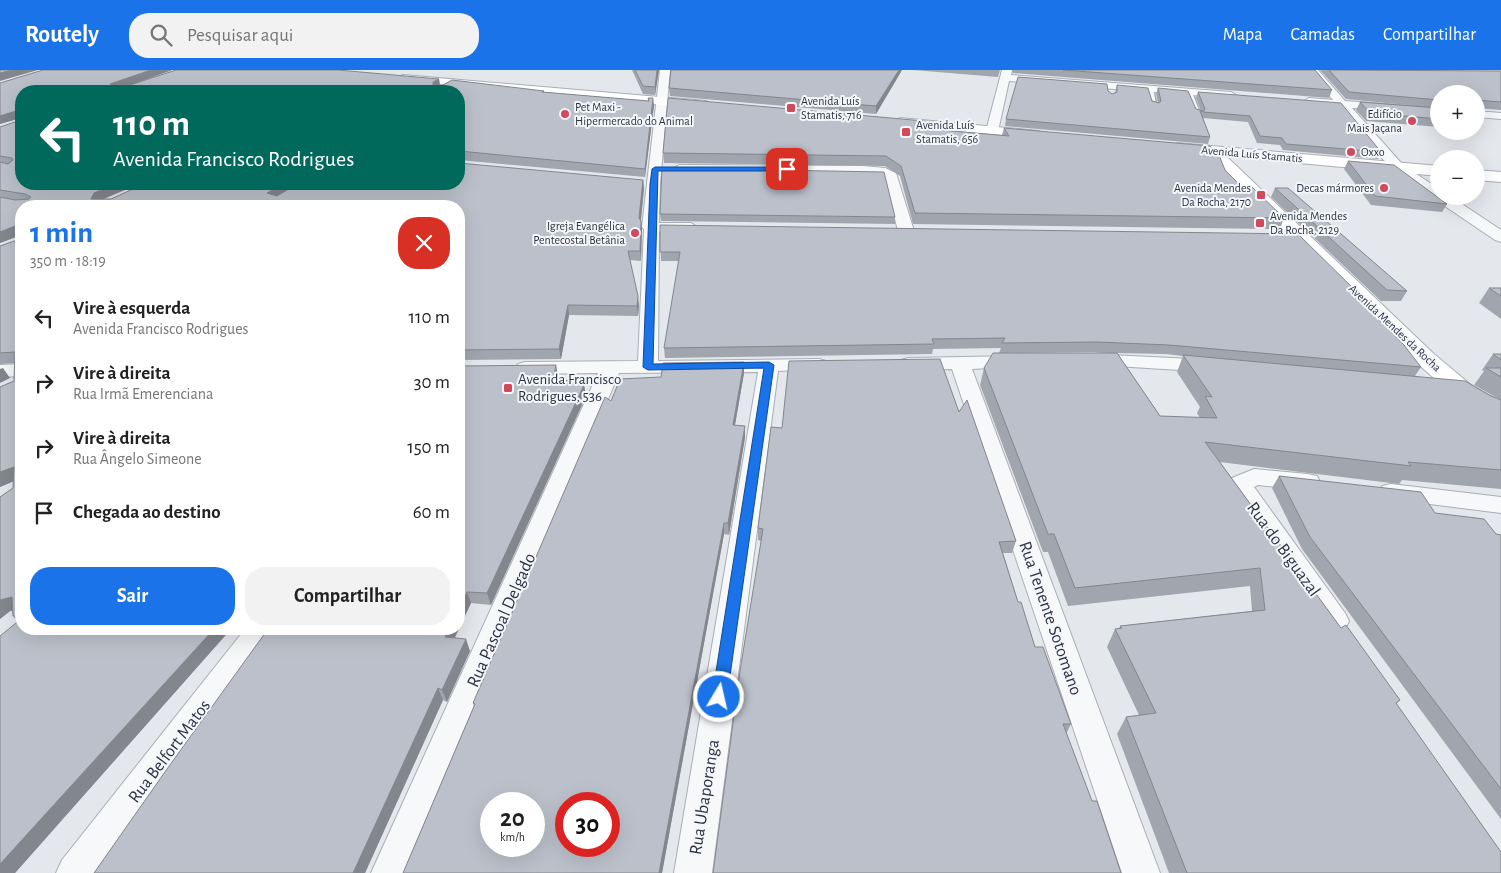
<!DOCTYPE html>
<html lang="pt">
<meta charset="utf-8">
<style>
body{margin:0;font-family:"Alegreya Sans",sans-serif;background:#f2f2f2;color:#222;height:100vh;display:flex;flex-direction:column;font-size:19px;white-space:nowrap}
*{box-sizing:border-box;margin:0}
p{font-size:16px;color:#767676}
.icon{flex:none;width:28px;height:28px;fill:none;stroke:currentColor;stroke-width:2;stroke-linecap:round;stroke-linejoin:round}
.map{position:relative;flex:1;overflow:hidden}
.side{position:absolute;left:15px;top:130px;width:450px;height:435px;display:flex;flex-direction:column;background:#fff;border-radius:20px;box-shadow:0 5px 20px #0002}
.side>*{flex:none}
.guide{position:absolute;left:15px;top:15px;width:450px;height:105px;border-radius:20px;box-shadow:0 5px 20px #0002;background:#00695c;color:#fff;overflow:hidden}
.fabs{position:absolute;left:1430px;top:15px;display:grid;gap:10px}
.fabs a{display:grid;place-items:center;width:55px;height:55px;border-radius:50%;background:#fff;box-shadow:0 5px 20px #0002;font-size:25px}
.speed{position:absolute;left:480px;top:722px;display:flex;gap:10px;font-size:25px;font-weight:700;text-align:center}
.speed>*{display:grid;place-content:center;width:65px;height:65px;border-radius:50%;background:#fff;box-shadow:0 5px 20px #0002;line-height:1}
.speed small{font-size:12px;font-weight:400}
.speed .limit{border:8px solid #d22;background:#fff;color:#111}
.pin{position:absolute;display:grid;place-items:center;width:42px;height:42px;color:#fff;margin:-21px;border-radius:10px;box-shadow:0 2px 8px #0006}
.me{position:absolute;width:55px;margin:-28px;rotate:9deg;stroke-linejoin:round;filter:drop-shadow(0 0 4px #0008)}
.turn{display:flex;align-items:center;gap:18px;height:105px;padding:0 15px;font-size:22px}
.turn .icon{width:65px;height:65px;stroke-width:2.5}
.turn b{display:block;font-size:35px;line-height:42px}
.round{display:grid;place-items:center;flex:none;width:52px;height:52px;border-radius:20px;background:#f2f2f2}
.overview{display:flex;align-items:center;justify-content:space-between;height:85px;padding:0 15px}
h1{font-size:30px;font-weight:600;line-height:38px;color:#1a73e8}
.action{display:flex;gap:10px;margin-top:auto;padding:10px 15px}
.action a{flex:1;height:58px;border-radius:20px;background:#1a73e8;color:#fff;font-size:20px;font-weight:600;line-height:58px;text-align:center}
.action a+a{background:#f2f2f2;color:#222}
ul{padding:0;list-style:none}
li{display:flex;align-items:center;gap:15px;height:65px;padding:0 15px}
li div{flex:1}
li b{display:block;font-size:19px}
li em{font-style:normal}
header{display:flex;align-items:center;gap:30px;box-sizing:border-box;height:70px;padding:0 25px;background:#1a73e8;color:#fff}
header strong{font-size:24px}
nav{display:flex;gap:28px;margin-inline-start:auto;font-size:18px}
.search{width:350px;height:45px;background:#f2f2f2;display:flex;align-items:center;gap:12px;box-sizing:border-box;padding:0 18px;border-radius:20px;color:#767676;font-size:19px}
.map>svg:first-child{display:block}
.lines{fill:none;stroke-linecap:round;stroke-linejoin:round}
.lane-casing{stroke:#a9aeb7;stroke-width:3}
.street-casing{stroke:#a9aeb7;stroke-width:2}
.secondary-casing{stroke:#a9aeb7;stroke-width:2}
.lane{fill:#f7f8fa;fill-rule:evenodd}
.street{fill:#f7f8fa;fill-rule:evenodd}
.secondary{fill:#fff;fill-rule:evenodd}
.wall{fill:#a1a5ae;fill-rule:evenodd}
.shaded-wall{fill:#83868d}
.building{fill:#bbc0ca;stroke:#83868d;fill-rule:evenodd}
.route{fill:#1a73e8;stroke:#114b97}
.poi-dot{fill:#d1495b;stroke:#f4f6f9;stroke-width:2}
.labels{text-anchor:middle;stroke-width:4;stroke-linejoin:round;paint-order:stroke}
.far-poi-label{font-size:12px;fill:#2b3445;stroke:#f4f6f9;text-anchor:start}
.far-street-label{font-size:12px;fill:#2b3445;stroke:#f4f6f9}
.poi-label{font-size:15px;fill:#2b3445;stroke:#f4f6f9;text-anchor:start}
.near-street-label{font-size:18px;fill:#2b3445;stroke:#f4f6f9}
</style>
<header>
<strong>Routely</strong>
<div class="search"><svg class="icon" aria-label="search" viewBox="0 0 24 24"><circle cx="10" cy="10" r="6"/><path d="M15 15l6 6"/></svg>Pesquisar aqui</div>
<nav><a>Mapa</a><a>Camadas</a><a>Compartilhar</a></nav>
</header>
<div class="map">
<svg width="1501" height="803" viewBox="0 0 1501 803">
<rect width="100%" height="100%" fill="#e4e7ec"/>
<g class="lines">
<g class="lane-casing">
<path id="lane" d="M1150,17L1153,19L1157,38L1152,37L1147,19Z
M1189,20L1192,22L1201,46L1196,45L1186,22Z"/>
</g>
<g class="street-casing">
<path id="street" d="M660,0H670L660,114L659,153H691L699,158L691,163L659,162L658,291L819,289L826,291L829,295L826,299L778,301L712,803H674L758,302L619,303L409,803H371L598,303L525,304L518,302L515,298L518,294L525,292L638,291L644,159L642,157Z
M1002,0H1012L1011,5L1231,22L1236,25L1231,28L1009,11L998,61L992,65L986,61Z
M1308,0H1318L1345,31L1439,38V44L1352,38L1403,95L1439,119V126H1450L1501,160V172L1495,170L1393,101L1339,37L1305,33L1304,31L1309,28L1333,30Z
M1476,41L1501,43V49L1476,47Z
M679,95L863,96L885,98L896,103L914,161L906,166L898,161L885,108L882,106L674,102L672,99Z
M1090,284L1212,290L1219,292L1222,296L1219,300L1212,302L1083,294L1080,290L1083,286Z
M1019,286L1026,288L1029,292L1026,296L972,299L1160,803H1122L952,299L908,300L901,298L898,294L901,290L908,288Z
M21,294V306L0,307V295Z
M1254,399L1308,404L1317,406L1320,412L1317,418L1308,420L1258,415L1254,417L1345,543L1349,551L1345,559L1335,562L1325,559L1230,420L1229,414L1232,408Z
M1391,414L1501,427V443L1382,428L1379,422L1382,416Z
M245,559H277L98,803H56L62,790Z"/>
</g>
<g class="secondary-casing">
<path id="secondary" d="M403,5L706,31L712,35L706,39L399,10L397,8Z
M900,48L1039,61L1046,65L1039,69L895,55L893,52Z
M1177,73L1439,96V106L1226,86L1434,284L1471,315L1501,332V350C1469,341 1442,315 1418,294L1207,84L1172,80L1170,77Z
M1476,100L1501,102V112L1476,110Z"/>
</g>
<use href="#lane" class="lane"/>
<use href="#street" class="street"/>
<use href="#secondary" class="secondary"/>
</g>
<path class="wall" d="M43,0H172L134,14L439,9L440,16L544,21V22L648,31V28L654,35L645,107L459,90V21L21,114H139L104,129L643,110L644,119L641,150L642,160L641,191L630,190L639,236L638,246L569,245L561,289L459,290V136H21V559H231L15,803L18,552L13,546L12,541H10L0,549V427L13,418L14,411L0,417V317L14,311L15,293L0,294V176L17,170V167L0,173V57L18,51V49L0,54V13Z
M632,0H659L655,25L643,24Z
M671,0H902L876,44L670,26L669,18Z
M913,0H1000L998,7Z
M1012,0H1315L1332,20L1329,28L1013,3Z
M1320,0L1501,1V40L1476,38V24H1439V57L1366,51L1356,40L1360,32L1438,38L1346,29Z
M1117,15L1158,33L1156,24L1158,18L1196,39L1201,41L1196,28L1198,22L1381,82L1378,89L1283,80L1280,75L1257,73L1248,52L1203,48L1210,67L1208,74L1005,56L1006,49L1108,21L1112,24L1115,23Z
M1476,49L1480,52L1476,59Z
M1004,58L1225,100L1241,116L1284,148L1280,159L913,154L900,106L885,96L664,93L663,83L941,60L1002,65Z
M1348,91L1447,134L1442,142L1371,135L1344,99Z
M1275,118L1407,221L1401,231H1381L1271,127Z
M660,144L895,147V154L661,151Z
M660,155L1356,221L1354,225L1421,297L1415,306L1489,325L1501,330V419L1402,410L1399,414L1220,392L1341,558L1400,630L1396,634L1501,803H1169L1117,664L1126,647L1139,645L1107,577L1115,559H1119L1120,556L1252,541L1250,516L1068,536L1048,482H1043L980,315L984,298L999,283L1001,278L933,279L932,284L665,288L664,278L679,191H661ZM1093,282L1108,283H1006ZM1117,283L1166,284L1183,286L1177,302L1200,337L1197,343L1200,348L1160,346Z
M1489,218H1501V249L1479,233Z
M1493,284H1501V330L1474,315L1484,301L1482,300Z
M744,292V303L735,355L745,356V367L729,465L724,464L662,803H403L474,636L473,633L611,331L661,307Z
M459,300L558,305L557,311L584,315L586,326L491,535L471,533L455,568L470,581L447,632L443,630L365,803H94L459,559Z
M959,342L1016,471L1012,483H1003L1018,532L1035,577L1071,654L1066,664L1092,731L761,471L758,470V458L782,358Z
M1279,406L1435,443L1496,464L1501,465V749L1302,479L1272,418Z"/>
<path class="shaded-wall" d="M12,0H38L0,11V3Z
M151,0H172L113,21L110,14Z
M657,0H659L655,25V17Z
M899,0H902L876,44V36Z
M439,9L440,16L434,19L433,12Z
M653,28L654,35L645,107V99Z
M16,41L20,48L0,54V46Z
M643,110L644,119L640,157L639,148Z
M115,114H139L98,131L91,129L94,123Z
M282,114H298L270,132L267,123Z
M641,151L642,160L641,191L640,181Z
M15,156L20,165L0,173V162Z
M638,226L639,236L638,246L637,236Z
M568,235L569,245L561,289L559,279Z
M744,292V303L733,366V355Z
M556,295L558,305L555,322L553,311Z
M3,298L10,308L0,313V299Z
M584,315L586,326L491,535L487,523Z
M745,356V367L729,465L728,453Z
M14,397L21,408L0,417V402Z
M724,453V464L662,803H659Z
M467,522L471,533L449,579L445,567L449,559H459V539Z
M12,527L21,539L10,541L0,549V530Z
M214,559H231L15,803H0V794Z
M466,569L470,581L447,632L442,620Z
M438,618L443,630L365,803H353Z"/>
<path class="building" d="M0,0H12L0,3Z
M43,0H151L110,14L127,16L176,0H338L439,9L433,12V16H441L452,10L544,21L542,22L649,31L648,28H653L645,99L459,81V21H21V114H115L94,123L91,129H111L144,114H282L267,123L277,126L297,114H459V93L643,110L639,148L641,151L640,181H628L638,226L637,236L568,235L559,279L459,280V136H21V546H13L12,527L0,530V427L13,418L14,397L0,402V317L14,311L15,282L0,283V176L17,170V158L15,156L0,162V127L15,130L29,129L31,127L25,124L0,120V92L8,94L13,90L12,88L0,86V57L18,51L19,43L16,41L0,46V13Z
M635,0H657L655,17L643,16Z
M671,0H899L876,36L669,18Z
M1063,0H1315L1332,20Z
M1329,0L1501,1V32L1476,30V24H1439V30L1349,22Z
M1018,7L1107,14L1108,21L1112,24L1117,22V15L1148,18L1152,31L1159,33L1161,31L1158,18L1188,21L1196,39L1203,41H1200L1210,67L1006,49Z
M1198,22L1341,33L1381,82L1286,74L1282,68L1260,66L1250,46L1203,42L1205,39Z
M668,28L935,52L941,60L1009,66L1004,58L1210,76L1219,85L1225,100L1241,116H1251L1284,148L915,143L901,96L886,86L663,83Z
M1360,32L1439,38V49L1370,43Z
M1348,91L1394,95L1447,134L1375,126Z
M662,98L884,102L895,147L660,144Z
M1275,118H1288L1407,221L1387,220Z
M660,155L1298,164L1356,221H1350L1404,275L1421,297L1169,275L1096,272L1002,273L1005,268L932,269L934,274L664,278L680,182H660Z
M1489,218H1501V226Z
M993,283H1117L1160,346L1217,348L1205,326L1212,327L1183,285L1465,311L1489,325L1501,330V400L1408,392L1411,396L1205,372L1341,558L1346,555L1400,630L1396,633L1501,782V803H1187L1126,647L1156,643L1115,559L1122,558L1120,556L1265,540L1260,498L1075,518L1054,464H1048L984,298Z
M1493,284H1501V290Z
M940,289L959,342L967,330L1016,471L999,472L1018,532H1021L1035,577H1043L1071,654H1063L1092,731H1097L1121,803H713L740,601L763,459L758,458L771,357L782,358L789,291Z
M744,292L733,355L745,356L728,453H724L659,803H403L475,634L473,633L605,327L611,331L620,309L661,307L663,293ZM491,734H534V776H491ZM566,734H609V776H566Z
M556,295L553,311L576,310L584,315L487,523L467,522L459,539V300L462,296Z
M1486,298H1501V307Z
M1279,406L1421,422L1435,443L1484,449L1496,464L1501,465V719L1310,467Z
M21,549V559H214L0,794V566Z
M268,559H449L445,567L466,569L442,620L438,618L353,803H94L167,699Z"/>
<path class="route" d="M655,97H787L790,99L787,101H658L653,294L769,292L774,295L727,627L724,632L719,634L714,632L712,627L764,298L648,300L643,297L650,114L652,99Z"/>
<g class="poi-dot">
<rect x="786" y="33" width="10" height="10" rx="2.5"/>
<circle cx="565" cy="44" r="5"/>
<circle cx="1412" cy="51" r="5"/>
<rect x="901" y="57" width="10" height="10" rx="2.5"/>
<circle cx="1351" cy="82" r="5"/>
<circle cx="1384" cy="118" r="5"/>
<rect x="1256" y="120" width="10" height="10" rx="2.5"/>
<rect x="1255" y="148" width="10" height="10" rx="2.5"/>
<circle cx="635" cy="163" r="5"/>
<rect x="503" y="313" width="10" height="10" rx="2.5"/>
</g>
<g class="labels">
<g class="far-poi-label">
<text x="801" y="35">Avenida Luís<tspan x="801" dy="14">Stamatis, 716</tspan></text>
<text x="575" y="41">Pet Maxi -<tspan x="575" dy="14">Hipermercado do Animal</tspan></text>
<text x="1402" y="48" text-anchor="end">Edifício<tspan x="1402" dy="14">Mais Jaçana</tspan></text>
<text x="916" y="59">Avenida Luís<tspan x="916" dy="14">Stamatis, 656</tspan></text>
<text x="1361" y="86">Oxxo</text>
<text x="1251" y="122" text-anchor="end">Avenida Mendes<tspan x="1251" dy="14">Da Rocha, 2170</tspan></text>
<text x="1374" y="122" text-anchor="end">Decas mármores</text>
<text x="1270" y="150">Avenida Mendes<tspan x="1270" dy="14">Da Rocha, 2129</tspan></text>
<text x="625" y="160" text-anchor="end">Igreja Evangélica<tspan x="625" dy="14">Pentecostal Betânia</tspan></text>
</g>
<g class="far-street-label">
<text transform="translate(1252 84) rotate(5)" y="4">Avenida Luís Stamatis</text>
<text transform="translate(1395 258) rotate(43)" y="4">Avenida Mendes da Rocha</text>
</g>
<g class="poi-label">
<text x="518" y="314">Avenida Francisco<tspan x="518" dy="17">Rodrigues, 536</tspan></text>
</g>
<g class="near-street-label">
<text transform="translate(1284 479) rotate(54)" y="6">Rua do Biguazal</text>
<text transform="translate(1051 548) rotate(71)" y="6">Rua Tenente Sotomano</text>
<text transform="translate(501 550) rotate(-66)" y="6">Rua Pascoal Delgado</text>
<text transform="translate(169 681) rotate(-53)" y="6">Rua Belfort Matos</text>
<text transform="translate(704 727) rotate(-81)" y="6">Rua Ubaporanga</text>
</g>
</g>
</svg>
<div class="fabs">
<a>+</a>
<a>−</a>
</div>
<div class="speed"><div>20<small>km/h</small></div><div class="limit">30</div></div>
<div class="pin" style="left:787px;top:99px;background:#d93025"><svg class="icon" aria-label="arrive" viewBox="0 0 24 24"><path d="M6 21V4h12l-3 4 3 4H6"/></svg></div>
<svg class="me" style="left:719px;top:627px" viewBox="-20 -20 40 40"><circle r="17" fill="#1a73e8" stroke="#fff" stroke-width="3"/><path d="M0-11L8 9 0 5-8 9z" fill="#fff"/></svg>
<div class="guide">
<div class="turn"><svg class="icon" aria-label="left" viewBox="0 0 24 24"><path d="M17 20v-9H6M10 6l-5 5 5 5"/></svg><div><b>110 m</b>Avenida Francisco Rodrigues</div></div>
</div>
<section class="side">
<div class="overview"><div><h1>1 min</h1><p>350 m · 18:19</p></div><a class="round" style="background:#d93025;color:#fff"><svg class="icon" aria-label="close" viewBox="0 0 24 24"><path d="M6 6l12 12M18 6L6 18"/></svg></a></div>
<ul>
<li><svg class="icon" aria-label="left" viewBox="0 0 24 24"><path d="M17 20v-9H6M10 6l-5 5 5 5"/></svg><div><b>Vire à esquerda</b><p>Avenida Francisco Rodrigues</p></div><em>110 m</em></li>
<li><svg class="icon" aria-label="right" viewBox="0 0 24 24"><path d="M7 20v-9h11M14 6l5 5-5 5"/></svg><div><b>Vire à direita</b><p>Rua Irmã Emerenciana</p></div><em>30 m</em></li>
<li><svg class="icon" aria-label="right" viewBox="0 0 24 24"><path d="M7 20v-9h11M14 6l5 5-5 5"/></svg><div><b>Vire à direita</b><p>Rua Ângelo Simeone</p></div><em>150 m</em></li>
<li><svg class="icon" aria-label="arrive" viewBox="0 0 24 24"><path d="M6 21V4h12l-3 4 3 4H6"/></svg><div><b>Chegada ao destino</b></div><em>60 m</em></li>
</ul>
<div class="action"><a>Sair</a><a>Compartilhar</a></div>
</section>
</div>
